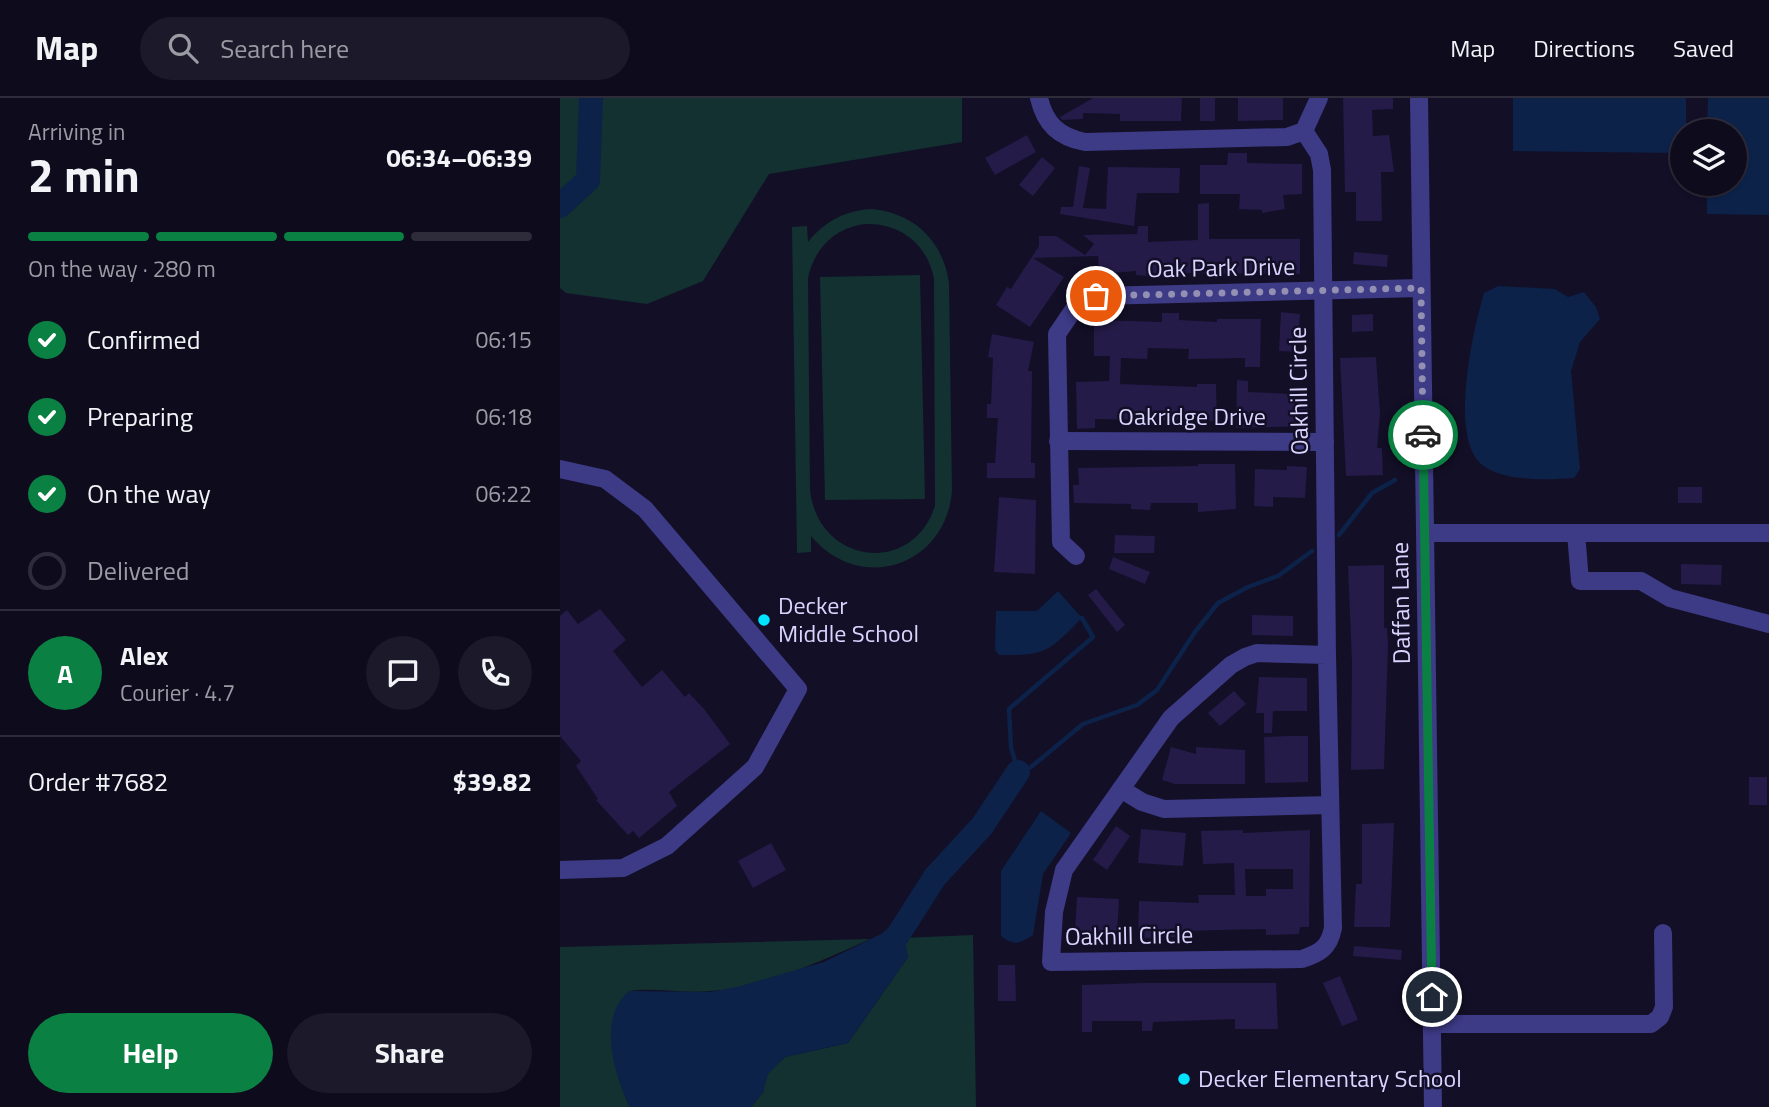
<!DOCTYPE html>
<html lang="en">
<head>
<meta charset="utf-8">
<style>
	:root { --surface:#0e0b1d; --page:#1c192a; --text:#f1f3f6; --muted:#9b9ba4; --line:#2e2b3b; --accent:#0b8043 }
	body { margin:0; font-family:"Titillium Web",sans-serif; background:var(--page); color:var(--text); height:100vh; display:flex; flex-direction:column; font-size:26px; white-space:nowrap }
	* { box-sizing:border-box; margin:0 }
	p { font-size:23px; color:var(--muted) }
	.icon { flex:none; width:38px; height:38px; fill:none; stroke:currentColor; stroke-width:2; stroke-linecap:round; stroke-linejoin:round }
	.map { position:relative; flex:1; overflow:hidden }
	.panel { display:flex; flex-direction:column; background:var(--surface); width:560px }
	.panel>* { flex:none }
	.fabs { position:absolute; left:1110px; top:21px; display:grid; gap:14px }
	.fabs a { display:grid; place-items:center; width:77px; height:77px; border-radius:50%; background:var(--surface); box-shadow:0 2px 5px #0004,0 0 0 2px var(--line); font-size:35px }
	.pin { position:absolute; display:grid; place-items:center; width:60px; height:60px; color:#fff; margin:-30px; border:4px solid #fff; border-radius:50%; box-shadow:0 2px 7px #0007 }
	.courier { position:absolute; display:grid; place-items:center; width:70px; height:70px; margin:-35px; border:5px solid #0b8043; border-radius:50%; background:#fff; color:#222; box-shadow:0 2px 9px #0007 }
	.headline em { font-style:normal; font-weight:700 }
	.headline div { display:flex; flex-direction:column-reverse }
	.headline { display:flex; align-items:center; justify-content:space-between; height:119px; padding:0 28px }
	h1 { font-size:46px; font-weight:700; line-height:52px }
	.bar { display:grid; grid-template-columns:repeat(4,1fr); gap:10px 7px; align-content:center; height:84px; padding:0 28px }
	.bar i { height:9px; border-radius:5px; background:var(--line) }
	.bar .active { background:var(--accent) }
	.bar p { grid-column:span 4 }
	.line { display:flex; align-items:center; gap:18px; padding:0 28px; border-top:2px solid var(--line) }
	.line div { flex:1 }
	.round { display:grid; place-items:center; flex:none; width:74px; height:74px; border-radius:37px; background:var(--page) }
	ol { padding:0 28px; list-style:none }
	li { display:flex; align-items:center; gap:21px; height:77px }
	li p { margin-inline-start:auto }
	li .icon { padding:7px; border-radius:50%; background:var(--accent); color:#fff; stroke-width:4 }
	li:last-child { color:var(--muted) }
	li i { width:38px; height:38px; border:4px solid var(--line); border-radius:50% }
	.cta { display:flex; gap:14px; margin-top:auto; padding:14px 28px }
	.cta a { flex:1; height:80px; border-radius:42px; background:var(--accent); color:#fff; font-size:28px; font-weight:700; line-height:80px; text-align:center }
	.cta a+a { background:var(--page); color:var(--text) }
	header { display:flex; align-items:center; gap:42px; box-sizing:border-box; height:98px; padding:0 35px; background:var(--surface); border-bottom:2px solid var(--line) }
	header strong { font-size:33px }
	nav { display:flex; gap:38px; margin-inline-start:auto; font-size:24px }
	.search { width:490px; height:63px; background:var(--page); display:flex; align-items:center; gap:18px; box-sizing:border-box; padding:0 24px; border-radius:38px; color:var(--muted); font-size:26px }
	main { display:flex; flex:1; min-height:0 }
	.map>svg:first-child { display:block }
	.green { fill:#123130; fill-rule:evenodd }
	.water { fill:#0c2249 }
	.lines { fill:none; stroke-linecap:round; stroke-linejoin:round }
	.stream { stroke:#0c2249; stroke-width:4.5 }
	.river { stroke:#0c2249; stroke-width:24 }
	.building { fill:#241b48; fill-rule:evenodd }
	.minor { stroke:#3d3a86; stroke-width:18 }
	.done { stroke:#9490b3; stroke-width:7; stroke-dasharray:0 12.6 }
	.route { stroke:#0b8043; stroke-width:9 }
	.poi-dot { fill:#01e3ff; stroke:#130f27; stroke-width:2.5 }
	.labels { text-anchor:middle; stroke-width:5; stroke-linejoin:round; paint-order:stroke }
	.street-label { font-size:24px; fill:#dad5ff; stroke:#130f27 }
	.poi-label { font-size:24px; fill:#dad5ff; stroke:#130f27; text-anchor:start }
</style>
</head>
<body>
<header>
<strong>Map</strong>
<div class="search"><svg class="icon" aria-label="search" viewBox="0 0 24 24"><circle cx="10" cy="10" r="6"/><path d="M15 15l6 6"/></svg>Search here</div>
<nav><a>Map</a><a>Directions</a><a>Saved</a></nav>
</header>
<main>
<section class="panel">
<div class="headline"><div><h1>2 min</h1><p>Arriving in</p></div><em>06:34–06:39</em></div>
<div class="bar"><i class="active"></i><i class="active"></i><i class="active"></i><i></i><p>On the way · 280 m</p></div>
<ol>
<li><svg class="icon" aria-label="check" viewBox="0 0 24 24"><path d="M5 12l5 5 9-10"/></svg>Confirmed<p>06:15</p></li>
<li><svg class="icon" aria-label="check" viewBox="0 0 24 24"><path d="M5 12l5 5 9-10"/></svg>Preparing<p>06:18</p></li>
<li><svg class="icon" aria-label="check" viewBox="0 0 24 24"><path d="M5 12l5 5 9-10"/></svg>On the way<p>06:22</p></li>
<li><i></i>Delivered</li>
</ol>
<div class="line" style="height:126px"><b class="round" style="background:var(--accent);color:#fff">A</b><div><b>Alex</b><p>Courier · 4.7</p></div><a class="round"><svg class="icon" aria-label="chat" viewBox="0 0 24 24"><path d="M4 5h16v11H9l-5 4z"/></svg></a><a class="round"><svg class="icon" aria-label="phone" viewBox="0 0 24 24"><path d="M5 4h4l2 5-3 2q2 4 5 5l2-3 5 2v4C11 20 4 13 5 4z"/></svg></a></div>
<div class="line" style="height:91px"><div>Order #7682</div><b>$39.82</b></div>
<div class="cta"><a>Help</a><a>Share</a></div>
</section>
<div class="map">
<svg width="1209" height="1009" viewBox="0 0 1209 1009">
	<rect width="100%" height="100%" fill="#130f27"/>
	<g class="green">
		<path d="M0 0H402V44L209 76 143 183 87 206 6 195 0 190Z"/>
		<path d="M310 111C353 114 383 142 389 185L392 393C386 468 300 497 251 438V454L237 455 232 129 247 128 248 144C264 124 284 113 310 111ZM306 126C341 125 368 147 374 181L375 408C352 479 258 466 250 392L248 180C254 151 275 129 306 126Z"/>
		<path d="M360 177 365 401 265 402 260 179Z"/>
		<path d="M413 837 416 1009H191L203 994 207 976 225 959 288 945 348 859 342 840Z"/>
		<path d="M310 841C262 863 204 889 151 893 124 896 96 889 69 893 44 915 56 981 70 1009H0V849Z"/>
	</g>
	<g class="water">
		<path d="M953 0H1126V33H1122V55L953 53Z"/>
		<path d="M1148 0H1209V117L1147 116V86H1174V33H1147Z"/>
		<path d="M938 188 995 191 1008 199 1024 194 1036 209 1040 221 1020 244 1011 273 1020 371 1014 380C988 382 942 384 921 366 889 337 913 232 924 195Z"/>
		<path d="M498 493 522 520C489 553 487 558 439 557L435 552 436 513H477Z"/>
		<path d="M481 713 511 735 483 776 473 837C459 846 454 848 441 838V773Z"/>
		<path d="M331 831 345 843 348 859 288 945 225 959 208 976 203 994 191 1009H70C54 977 37 920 69 893L150 894 177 889 264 864Z"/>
	</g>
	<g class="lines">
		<g class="stream">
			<path d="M779 437 812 395 835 382"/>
			<path d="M522 520 533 539 449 611 451 649 458 674 471 669 523 626 577 607 597 592 635 534 658 505 688 489 718 478 752 453"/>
		</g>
		<g class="river">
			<path d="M0 108 28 82 31 0"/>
			<path d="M315 858 338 837 375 779 422 728 458 674"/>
		</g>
	</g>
	<g class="building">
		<path d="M533 0H622L621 23H560V16L523 15V21L502 22 500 19Z"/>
		<rect x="640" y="0" width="15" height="23"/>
		<path d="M678 0H723V22L678 23Z"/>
		<path d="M783 0H833V11L812 12 813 38 829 37 834 74H821L822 123H796V94H785Z"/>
		<path d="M467 37 476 54 435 77 425 60Z"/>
		<path d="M668 55H687V65L742 66V96L723 97 725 111 702 115V112L679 111 680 96H640V67H667Z"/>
		<path d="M482 59 495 70 473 98 459 87Z"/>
		<path d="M519 68 530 70 523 110 546 111 548 69 620 70 619 95H577L574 128 500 116 501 109H513Z"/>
		<path d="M649 105V141H740V176L619 175V178L602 179 576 177V173L539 176 538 158 473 160 504 179 470 229 436 207 447 189 451 191 479 148V138H496L525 157 534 146 523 137 577 136 578 128H588V144L638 142V106Z"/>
		<path d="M794 154 828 157 827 169 793 166Z"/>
		<path d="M721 214 740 216 737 254 719 253Z"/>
		<path d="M602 215H619V222L657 224V221H701L700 269H685V260L628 261 629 251 588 250 587 261 561 260 560 286 637 289V286H656L657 323 535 321V330L517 331 516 284 549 283 550 258H534V222L602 224Z"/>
		<path d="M813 216V233L792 234V217Z"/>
		<path d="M432 236 474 244 468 273H472L471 365H475V380H427V365H435L438 320H427V306H431L433 260 428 259Z"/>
		<path d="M816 259 820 316 817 350H822L823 377 786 378 780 260Z"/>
		<path d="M677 282 688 283V294L731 296 730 291 746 290 750 328 676 330Z"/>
		<path d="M638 366H675L676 411 638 414V405H591L590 412 571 411V406L514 405 513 387H519L518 370 638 368Z"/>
		<path d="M727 368 747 369 745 400 713 399V409L694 408 695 371 727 372Z"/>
		<rect x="1118" y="389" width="24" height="16"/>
		<path d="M439 399 476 402 475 476 434 474Z"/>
		<path d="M555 437 595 438 594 455H554Z"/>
		<path d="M553 459 590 474 585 486 549 471Z"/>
		<path d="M1121 466 1162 467 1161 487 1121 486Z"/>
		<path d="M824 467V530H827L828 548 824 671 791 672 792 564 788 468Z"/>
		<path d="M536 491 565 527 557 534 528 497Z"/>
		<path d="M40 511 66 542 53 553 82 589 102 572 125 599 129 595 144 611 170 646 109 694 117 708 79 740 73 733 68 737 36 702 38 701 16 668 21 663 0 638V518L7 512 18 526Z"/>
		<path d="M692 517 733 518V538L692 537Z"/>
		<path d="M699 579 747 580V613H713L712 635H704V615H696Z"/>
		<path d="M674 593 686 606 660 628 648 615Z"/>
		<path d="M728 638H748V684L705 685 704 639Z"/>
		<path d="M611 649 636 656V649L685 652V686H615L602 682Z"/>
		<rect x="1189" y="679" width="18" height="28"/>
		<path d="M834 725 830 829H794L796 786H802V726Z"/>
		<path d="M556 728 570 738 547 772 533 762Z"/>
		<path d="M581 731 626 735 623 768 578 765Z"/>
		<path d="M683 732V735L750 732 749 829H740L739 836 706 837V831L657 832 629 833V839L578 840 579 803 639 805 638 797H675L674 765 643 766 641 733ZM685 771H733V791H706V798H686Z"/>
		<path d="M211 745 226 772 193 790 178 763Z"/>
		<path d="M517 799 559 801 557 836 515 834Z"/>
		<path d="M794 848 842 852 841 862 793 858Z"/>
		<path d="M438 867H455L456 903H438Z"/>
		<path d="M780 878 798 922 782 928 763 885Z"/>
		<path d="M583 885H716L718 931H675V921L593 924 592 933H582V923H532V934H522V887Z"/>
	</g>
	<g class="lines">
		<g class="minor">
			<path d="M479 0C485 26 499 39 525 44L727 39 744 33 759 0"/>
			<path d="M859 0 873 1009"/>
			<path d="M744 33 759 56 762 72 767 557 697 555 685 559 671 567 611 620 504 772 494 814 491 864 742 861C760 855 769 850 773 830L767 557"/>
			<path d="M498 343 765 344"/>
			<path d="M0 371 45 381 85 411 238 591 195 669 107 748 63 770 0 772"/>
			<path d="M865 435H1209"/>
			<path d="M1016 435 1020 483H1081L1110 500 1209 526"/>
			<path d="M516 458 501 444 497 236 514 211 536 198 861 190"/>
			<path d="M561 691 582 704 604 711 770 707"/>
			<path d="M872 926H1091L1100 919 1104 909 1103 835"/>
		</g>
	</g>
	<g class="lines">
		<path class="done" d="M536 198 861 190 863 337"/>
		<path class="route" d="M863 337 872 899"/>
	</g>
	<g class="poi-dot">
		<circle cx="204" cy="522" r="7"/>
		<circle cx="624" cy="981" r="7"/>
	</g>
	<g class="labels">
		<g class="street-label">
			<text transform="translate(661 170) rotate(-1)" y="8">Oak Park Drive</text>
			<text transform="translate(739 293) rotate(-91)" y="8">Oakhill Circle</text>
			<text x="632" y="327">Oakridge Drive</text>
			<text transform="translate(841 505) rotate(-91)" y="8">Daffan Lane</text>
			<text transform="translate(569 838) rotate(-1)" y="8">Oakhill Circle</text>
		</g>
		<g class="poi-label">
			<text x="218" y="516">Decker<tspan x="218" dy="28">Middle School</tspan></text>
			<text x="638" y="989">Decker Elementary School</text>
		</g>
	</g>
</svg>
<div class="fabs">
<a><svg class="icon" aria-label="layers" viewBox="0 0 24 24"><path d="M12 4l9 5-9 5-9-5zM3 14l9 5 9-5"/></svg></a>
</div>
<div class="pin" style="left:536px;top:198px;background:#ea580c"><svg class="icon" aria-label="bag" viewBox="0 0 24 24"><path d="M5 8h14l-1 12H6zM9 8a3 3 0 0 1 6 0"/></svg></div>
<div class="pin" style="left:872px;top:899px;background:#1f2937"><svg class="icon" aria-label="home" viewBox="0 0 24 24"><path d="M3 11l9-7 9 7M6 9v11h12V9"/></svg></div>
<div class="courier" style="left:863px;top:337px"><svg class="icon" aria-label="car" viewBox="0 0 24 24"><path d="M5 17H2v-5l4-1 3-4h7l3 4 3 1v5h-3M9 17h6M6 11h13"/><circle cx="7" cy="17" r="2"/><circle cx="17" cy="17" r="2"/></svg></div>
</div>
</main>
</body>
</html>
